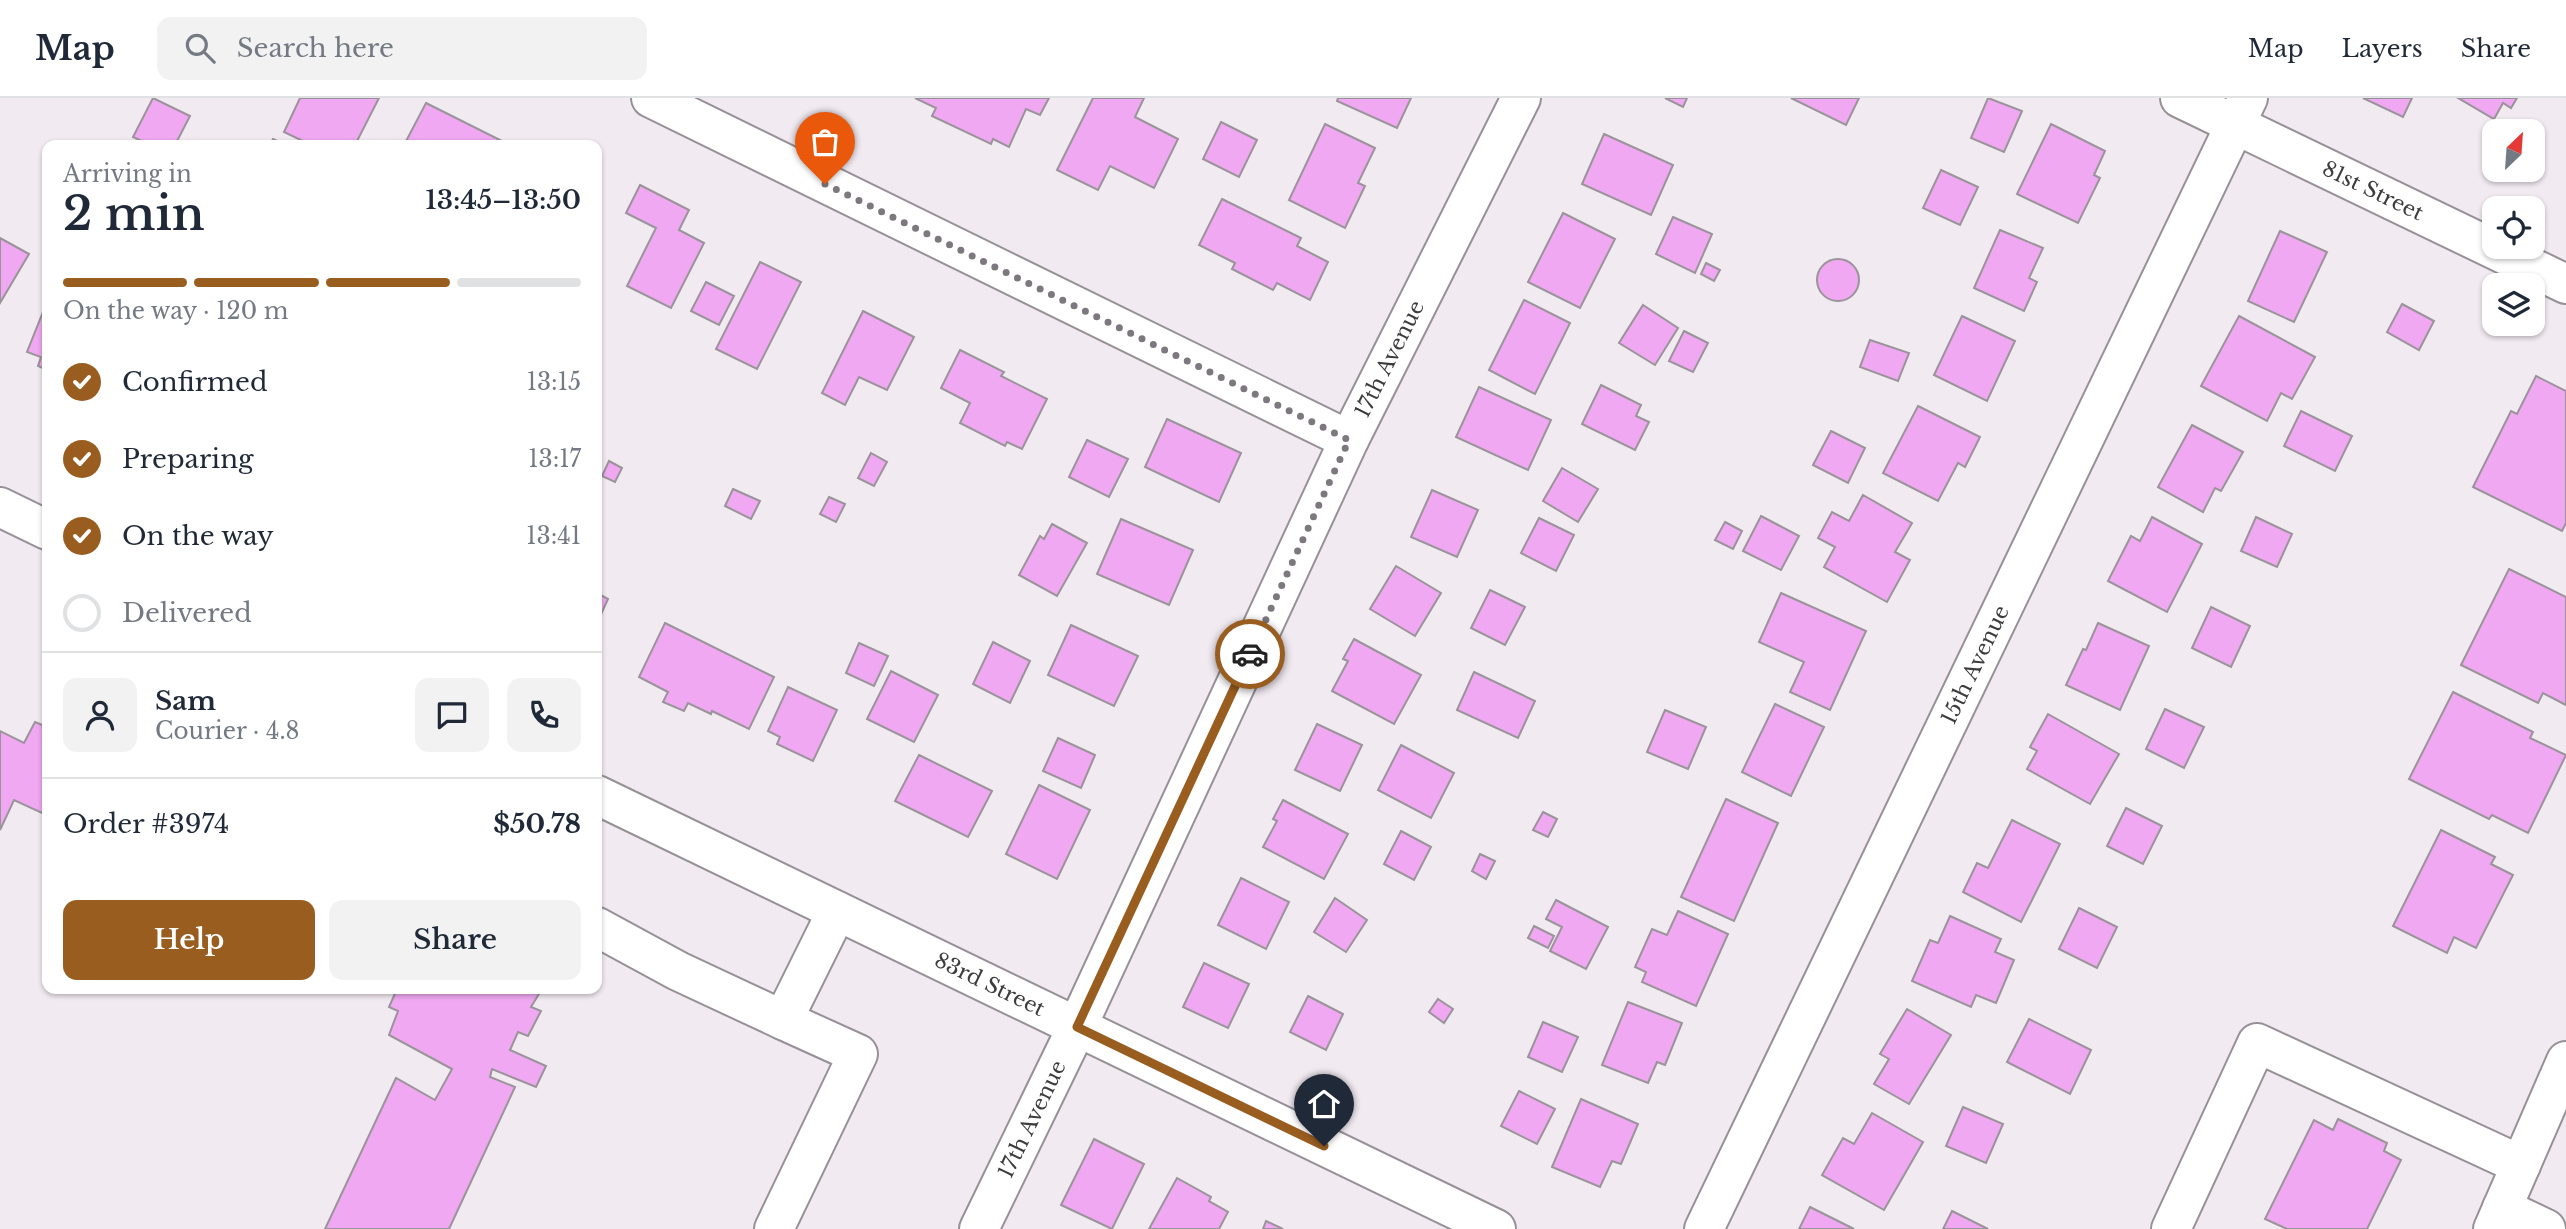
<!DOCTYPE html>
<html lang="en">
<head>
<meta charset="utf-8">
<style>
	:root { --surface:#fff; --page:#f2f2f3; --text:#1f2937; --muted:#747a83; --line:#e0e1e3; --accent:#9a5d20 }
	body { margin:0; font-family:"Libre Baskerville",serif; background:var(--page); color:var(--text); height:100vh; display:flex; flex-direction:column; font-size:26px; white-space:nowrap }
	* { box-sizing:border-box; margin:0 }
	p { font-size:23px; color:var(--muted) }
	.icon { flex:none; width:38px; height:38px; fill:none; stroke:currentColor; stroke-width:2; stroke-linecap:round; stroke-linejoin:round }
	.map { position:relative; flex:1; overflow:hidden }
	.sheet { position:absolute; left:42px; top:42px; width:560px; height:854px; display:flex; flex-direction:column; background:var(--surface); border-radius:14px; box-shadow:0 2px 5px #0004 }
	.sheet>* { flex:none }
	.needle { width:46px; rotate:25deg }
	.fabs { position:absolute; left:2482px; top:21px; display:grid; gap:14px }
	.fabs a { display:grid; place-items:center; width:63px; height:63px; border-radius:14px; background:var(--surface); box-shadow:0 2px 5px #0004; font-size:35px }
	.pin { position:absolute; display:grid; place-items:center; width:60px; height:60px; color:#fff; margin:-72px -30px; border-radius:50% 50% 50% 0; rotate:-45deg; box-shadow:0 0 7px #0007 }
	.pin .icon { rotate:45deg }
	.courier { position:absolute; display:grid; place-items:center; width:70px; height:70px; margin:-35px; border:5px solid #9a5d20; border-radius:50%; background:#fff; color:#222; box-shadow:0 2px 9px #0007 }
	.summary em { font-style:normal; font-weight:600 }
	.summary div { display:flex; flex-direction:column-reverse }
	.summary { display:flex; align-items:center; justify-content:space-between; height:119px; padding:0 21px }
	h1 { font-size:46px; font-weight:600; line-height:52px }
	.bar { display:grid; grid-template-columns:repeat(4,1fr); gap:10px 7px; align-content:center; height:84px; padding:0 21px }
	.bar i { height:9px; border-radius:5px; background:var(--line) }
	.bar .selected { background:var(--accent) }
	.bar p { grid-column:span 4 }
	.line { display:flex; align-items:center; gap:18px; padding:0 21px; border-top:2px solid var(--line) }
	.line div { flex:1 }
	.round { display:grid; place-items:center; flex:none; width:74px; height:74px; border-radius:14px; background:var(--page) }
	ol { padding:0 21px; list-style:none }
	li { display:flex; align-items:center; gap:21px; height:77px }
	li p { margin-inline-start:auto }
	li .icon { padding:7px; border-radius:50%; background:var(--accent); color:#fff; stroke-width:4 }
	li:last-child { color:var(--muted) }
	li i { width:38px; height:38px; border:4px solid var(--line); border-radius:50% }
	.button { display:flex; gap:14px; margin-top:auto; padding:14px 21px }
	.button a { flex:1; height:80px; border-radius:14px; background:var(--accent); color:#fff; font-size:28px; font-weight:600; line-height:80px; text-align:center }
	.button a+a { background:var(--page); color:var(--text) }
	header { display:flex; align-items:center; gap:42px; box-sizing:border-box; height:98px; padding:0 35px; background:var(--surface); border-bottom:2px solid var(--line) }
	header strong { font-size:33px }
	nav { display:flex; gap:38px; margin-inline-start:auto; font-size:24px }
	.search { width:490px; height:63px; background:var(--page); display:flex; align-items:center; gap:18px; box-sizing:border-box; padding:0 24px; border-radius:14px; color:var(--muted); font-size:26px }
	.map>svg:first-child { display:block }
	.building { fill:#efa8f1; stroke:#9a949a; stroke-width:2 }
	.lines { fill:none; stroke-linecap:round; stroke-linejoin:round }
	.minor-casing { stroke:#979197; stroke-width:42 }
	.minor { stroke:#fff; stroke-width:38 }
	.done { stroke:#7d787d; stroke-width:7; stroke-dasharray:0 12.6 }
	.route { stroke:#9a5d20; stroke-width:9 }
	.labels { text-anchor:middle; stroke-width:5; stroke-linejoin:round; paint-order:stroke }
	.street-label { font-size:21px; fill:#3e3b3e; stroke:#fff }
</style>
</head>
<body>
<header>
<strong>Map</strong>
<div class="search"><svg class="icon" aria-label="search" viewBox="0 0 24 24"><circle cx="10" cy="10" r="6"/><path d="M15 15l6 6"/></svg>Search here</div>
<nav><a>Map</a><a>Layers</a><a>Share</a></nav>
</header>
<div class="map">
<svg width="2566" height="1131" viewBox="0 0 2566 1131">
	<rect width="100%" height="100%" fill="#f1eaf1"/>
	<g class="building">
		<path d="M153 0 190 18 175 47H150L133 39Z"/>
		<path d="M300 0H379L355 47H311L284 34Z"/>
		<path d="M915 0H1049L1040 17 1026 11 1009 49 993 41 991 46 932 18 936 10Z"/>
		<path d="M1093 0H1144L1135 19 1178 41 1154 90 1110 68 1098 92 1057 72Z"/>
		<path d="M1338 0H1411L1397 30 1337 3Z"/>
		<path d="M1665 0H1687L1683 9Z"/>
		<path d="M1791 0H1859L1846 27Z"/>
		<path d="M1988 0 2022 13 2004 54 1971 40Z"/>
		<path d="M2363 0H2412L2403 19Z"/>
		<path d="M2458 0H2517L2511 10 2503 5 2494 21Z"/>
		<path d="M426 5 504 44 503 47H404Z"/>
		<path d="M1221 24 1257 42 1239 79 1203 61Z"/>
		<path d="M1325 26 1375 50 1358 85 1365 88 1345 130 1289 102Z"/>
		<path d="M2051 26 2105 53 2094 77 2100 80 2078 125 2017 96Z"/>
		<path d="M1604 36 1673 67 1651 117 1582 86Z"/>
		<path d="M273 41 286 47H270Z"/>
		<path d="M1941 72 1978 89 1960 127 1923 110Z"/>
		<path d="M640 87 689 112 679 132 704 145 671 210 627 188 656 130 626 115Z"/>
		<path d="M1222 101 1301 140 1297 148 1328 164 1310 202 1277 185 1273 192 1232 171 1235 165 1199 147Z"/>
		<path d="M1563 115 1615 141 1580 210 1528 184Z"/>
		<path d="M1673 119 1712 136 1695 175 1656 156Z"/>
		<path d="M2000 132 2043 150 2029 180 2037 184 2024 213 1974 190Z"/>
		<path d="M2280 133 2327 154 2294 224 2248 203Z"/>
		<path d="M0 140 29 156 0 205Z"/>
		<circle cx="1838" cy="182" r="21"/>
		<path d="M760 164 801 184 757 271 716 251Z"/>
		<path d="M1706 165 1720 172 1714 183 1701 176Z"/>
		<path d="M706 184 734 198 719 227 691 213Z"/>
		<path d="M1524 202 1570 225 1535 296 1489 272Z"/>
		<path d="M2402 206 2434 223 2419 252 2387 234Z"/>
		<path d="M1643 207 1678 230 1655 267 1619 245Z"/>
		<path d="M45 209 47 210V272L38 268 41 259 27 254Z"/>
		<path d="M863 213 914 239 887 292 859 279 845 307 822 295Z"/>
		<path d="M1962 218 2015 243 1987 303 1934 277Z"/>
		<path d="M2239 218 2315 259 2292 301 2281 295 2267 323 2201 288Z"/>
		<path d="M1684 233 1708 245 1693 274 1669 263Z"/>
		<path d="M1870 242 1909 255 1898 283 1860 269Z"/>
		<path d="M960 252 1004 274 1001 278 1047 301 1022 351 1007 344 1005 348 960 325 970 305 941 290Z"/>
		<path d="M2536 278 2566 293V425L2562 433 2473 389 2511 313 2517 316Z"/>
		<path d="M1601 287 1641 307 1636 318 1649 324 1635 352 1582 326Z"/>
		<path d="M1479 289 1551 322 1528 372 1456 339Z"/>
		<path d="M1918 308 1980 339 1965 369 1958 365 1938 403 1883 375Z"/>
		<path d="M2301 313 2352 338 2335 373 2284 348Z"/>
		<path d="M1167 321 1241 355 1219 404 1145 369Z"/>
		<path d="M2192 327 2243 354 2221 393 2215 390 2203 414 2158 389Z"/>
		<path d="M1831 333 1865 350 1848 385 1813 367Z"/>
		<path d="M1087 342 1128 361 1109 399 1069 379Z"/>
		<path d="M871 355 887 364 874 388 858 380Z"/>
		<path d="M609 363 622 370 615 384 602 378Z"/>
		<path d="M1562 370 1598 391 1578 424 1543 403Z"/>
		<path d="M733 391 760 403 751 421 725 408Z"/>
		<path d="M1432 392 1478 412 1457 459 1411 439Z"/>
		<path d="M1863 397 1912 425 1895 454 1910 462 1887 504 1824 469 1835 449 1818 440 1832 414 1849 423Z"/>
		<path d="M829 399 845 406 836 424 820 416Z"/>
		<path d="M1761 418 1799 438 1781 472 1743 453Z"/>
		<path d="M2152 419 2202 446 2167 514 2108 483 2131 438 2140 443Z"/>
		<path d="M2256 419 2292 436 2277 469 2241 453Z"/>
		<path d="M1539 420 1574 437 1556 473 1521 455Z"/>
		<path d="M1121 421 1193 452 1169 507 1097 476Z"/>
		<path d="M1725 424 1742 433 1733 451 1715 442Z"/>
		<path d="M1052 426 1087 445 1057 498 1019 477 1040 438 1044 441Z"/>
		<path d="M1396 468 1441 495 1415 538 1370 511Z"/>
		<path d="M2509 471 2566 499V607L2543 595 2538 605 2461 567Z"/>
		<path d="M1490 492 1525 509 1505 547 1471 530Z"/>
		<path d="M597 495 608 501 597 525Z"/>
		<path d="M1781 495 1866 533 1830 612 1790 594 1804 564 1759 544Z"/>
		<path d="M2211 509 2250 528 2231 569 2192 550Z"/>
		<path d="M665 525 774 579 749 631 712 613 711 616 688 605 684 613 663 604 668 594 639 579Z"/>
		<path d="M2098 525 2149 548 2120 612 2066 587 2083 551 2086 552Z"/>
		<path d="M1071 527 1138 558 1114 608 1048 577Z"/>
		<path d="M1354 541 1421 577 1394 626 1332 593 1348 563 1343 561Z"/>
		<path d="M993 544 1030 563 1010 605 973 586Z"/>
		<path d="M859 545 888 558 874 588 846 575Z"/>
		<path d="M891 573 938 597 914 644 867 621Z"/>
		<path d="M1474 574 1535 603 1518 640 1457 612Z"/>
		<path d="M788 589 837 612 813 663 777 646 780 639 768 633Z"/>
		<path d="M2453 594 2533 634 2530 640 2566 657 2528 735 2492 717 2489 721 2409 681Z"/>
		<path d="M1775 606 1824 629 1791 698 1742 674Z"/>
		<path d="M2165 611 2204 629 2184 670 2146 651Z"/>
		<path d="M1665 612 1706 629 1688 671 1647 654Z"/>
		<path d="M2048 616 2119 656 2090 706 2027 671 2037 653 2030 649Z"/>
		<path d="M35 624 47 629V705L42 715 14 702 0 732V633L24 645Z"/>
		<path d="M1317 626 1362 647 1340 693 1295 672Z"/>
		<path d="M1058 640 1095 657 1081 690 1043 673Z"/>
		<path d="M1401 647 1454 675 1431 720 1378 692Z"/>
		<path d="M919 657 992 693 968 739 895 703Z"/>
		<path d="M1039 687 1090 712 1057 781 1006 756Z"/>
		<path d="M1726 701 1778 725 1734 823 1681 799Z"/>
		<path d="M1283 702 1348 736 1324 781 1263 749 1277 723 1273 721Z"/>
		<path d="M2126 710 2162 728 2143 766 2107 748Z"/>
		<path d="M1543 714 1557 721 1548 739 1533 732Z"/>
		<path d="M2012 722 2060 746 2021 824 1963 794 1977 765 1988 770Z"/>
		<path d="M2441 732 2495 759 2491 766 2513 777 2476 850 2454 839 2447 855 2393 828Z"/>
		<path d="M1401 733 1431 749 1414 782 1384 766Z"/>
		<path d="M1480 756 1495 763 1486 781 1472 773Z"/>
		<path d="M1241 780 1289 804 1266 851 1218 827Z"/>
		<path d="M1335 800 1367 822 1346 854 1314 834Z"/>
		<path d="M1556 802 1608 829 1586 871 1550 853 1562 829 1546 821Z"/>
		<path d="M2079 810 2117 829 2097 870 2059 851Z"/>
		<path d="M1678 813 1728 836 1696 908 1642 884 1646 874 1635 869 1652 831 1667 837Z"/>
		<path d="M1950 818 2001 841 1995 854 2014 862 1996 905 1976 897 1971 909 1912 883 1930 842 1938 845Z"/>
		<path d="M1534 828 1554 838 1548 850 1528 840Z"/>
		<path d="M1204 865 1249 886 1228 930 1183 909Z"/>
		<path d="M397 891H542L531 909 541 913 528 938 518 934 510 952 546 968 536 989 492 971 490 979 515 989 449 1131H325L396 980 435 1002 452 971 389 937 398 913 389 909Z"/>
		<path d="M1308 898 1343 916 1326 952 1290 934Z"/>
		<path d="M1438 901 1453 911 1444 925 1429 914Z"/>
		<path d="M1628 904 1682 925 1665 967 1657 964 1648 985 1602 967Z"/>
		<path d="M1907 911 1951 937 1909 1006 1874 986 1889 961 1880 956Z"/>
		<path d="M2029 921 2091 952 2070 996 2007 964Z"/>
		<path d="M1543 924 1578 939 1562 974 1528 959Z"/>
		<path d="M1519 993 1555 1011 1537 1046 1501 1028Z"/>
		<path d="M1581 1001 1638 1026 1621 1066 1612 1063 1600 1089 1552 1069Z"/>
		<path d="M1963 1009 2003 1026 1986 1065 1946 1048Z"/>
		<path d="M1872 1015 1923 1044 1884 1112 1822 1077 1843 1040 1854 1046Z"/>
		<path d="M2338 1021 2387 1045 2384 1053 2401 1062 2367 1131H2287L2265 1121 2314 1022 2333 1032Z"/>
		<path d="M1094 1041 1144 1066 1112 1131 1061 1107Z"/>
		<path d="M1177 1080 1211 1099 1209 1103 1228 1114 1219 1131H1149Z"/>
		<path d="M1810 1109 1854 1131H1799Z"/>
		<path d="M1952 1113 1988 1131H1943Z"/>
		<path d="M1266 1123 1283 1131H1263Z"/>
	</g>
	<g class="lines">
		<g class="minor-casing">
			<g id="minor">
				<path d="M651 0 1349 342"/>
				<path id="s1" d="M2180 0 2566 186"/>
				<path d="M0 409 47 432"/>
				<path id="s2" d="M597 697 1496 1131"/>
				<path d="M597 829 678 873 783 922 837 813"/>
				<path d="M2502 1110 2546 1131"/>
				<path d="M774 1131 858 956 783 922"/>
				<path id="s3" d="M979 1131 1077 929 1349 342 1521 0"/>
				<path id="s4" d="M1704 1131 2248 0"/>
				<path d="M2171 1131 2257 945 2521 1067"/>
				<path d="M2493 1131 2566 963"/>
			</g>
		</g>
		<use href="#minor" class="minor"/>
	</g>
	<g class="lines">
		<path class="done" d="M825 86 1349 342 1250 556"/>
		<path class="route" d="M1250 556 1077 929 1324 1048"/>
	</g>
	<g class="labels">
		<g class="street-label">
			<text dy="7" stroke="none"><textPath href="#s1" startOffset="214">81st Street</textPath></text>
			<text dy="7" stroke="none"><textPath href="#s3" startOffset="962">17th Avenue</textPath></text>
			<text dy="7" stroke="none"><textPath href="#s4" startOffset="626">15th Avenue</textPath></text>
			<text dy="7" stroke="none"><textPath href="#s2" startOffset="436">83rd Street</textPath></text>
			<text dy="7" stroke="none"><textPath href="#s3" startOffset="122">17th Avenue</textPath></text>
		</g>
	</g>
</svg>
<div class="fabs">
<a><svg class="needle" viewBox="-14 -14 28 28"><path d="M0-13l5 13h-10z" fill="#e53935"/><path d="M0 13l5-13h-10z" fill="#747a83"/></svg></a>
<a><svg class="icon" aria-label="locate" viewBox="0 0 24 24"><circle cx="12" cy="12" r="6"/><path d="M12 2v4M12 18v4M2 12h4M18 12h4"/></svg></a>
<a><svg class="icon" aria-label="layers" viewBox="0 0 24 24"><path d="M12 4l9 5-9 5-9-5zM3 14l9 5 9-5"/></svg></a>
</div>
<div class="pin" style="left:825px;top:86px;background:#ea580c"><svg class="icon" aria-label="bag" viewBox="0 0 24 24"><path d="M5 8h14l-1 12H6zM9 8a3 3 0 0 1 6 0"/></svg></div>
<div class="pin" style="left:1324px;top:1048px;background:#1f2937"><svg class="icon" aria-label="home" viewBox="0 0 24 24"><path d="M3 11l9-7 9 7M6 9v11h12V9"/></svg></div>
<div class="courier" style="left:1250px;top:556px"><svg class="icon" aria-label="car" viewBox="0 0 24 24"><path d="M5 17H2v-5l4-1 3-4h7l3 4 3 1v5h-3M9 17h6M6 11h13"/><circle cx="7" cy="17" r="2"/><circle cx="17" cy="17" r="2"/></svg></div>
<section class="sheet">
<div class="summary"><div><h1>2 min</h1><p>Arriving in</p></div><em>13:45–13:50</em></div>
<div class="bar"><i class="selected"></i><i class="selected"></i><i class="selected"></i><i></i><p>On the way · 120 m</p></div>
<ol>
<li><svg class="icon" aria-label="check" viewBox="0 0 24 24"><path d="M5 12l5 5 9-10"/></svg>Confirmed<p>13:15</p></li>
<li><svg class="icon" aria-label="check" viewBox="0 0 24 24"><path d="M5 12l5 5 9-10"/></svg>Preparing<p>13:17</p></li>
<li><svg class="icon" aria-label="check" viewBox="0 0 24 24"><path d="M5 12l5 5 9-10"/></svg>On the way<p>13:41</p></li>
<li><i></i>Delivered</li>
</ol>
<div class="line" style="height:126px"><a class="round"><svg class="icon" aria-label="person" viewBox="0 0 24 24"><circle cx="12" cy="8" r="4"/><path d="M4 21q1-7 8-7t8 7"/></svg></a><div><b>Sam</b><p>Courier · 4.8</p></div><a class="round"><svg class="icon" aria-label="chat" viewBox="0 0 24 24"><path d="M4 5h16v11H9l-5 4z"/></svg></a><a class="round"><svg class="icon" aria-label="phone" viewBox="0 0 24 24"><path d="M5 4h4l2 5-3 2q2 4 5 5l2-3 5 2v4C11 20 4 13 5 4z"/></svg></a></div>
<div class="line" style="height:91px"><div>Order #3974</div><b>$50.78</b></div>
<div class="button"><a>Help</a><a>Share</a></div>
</section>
</div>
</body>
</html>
